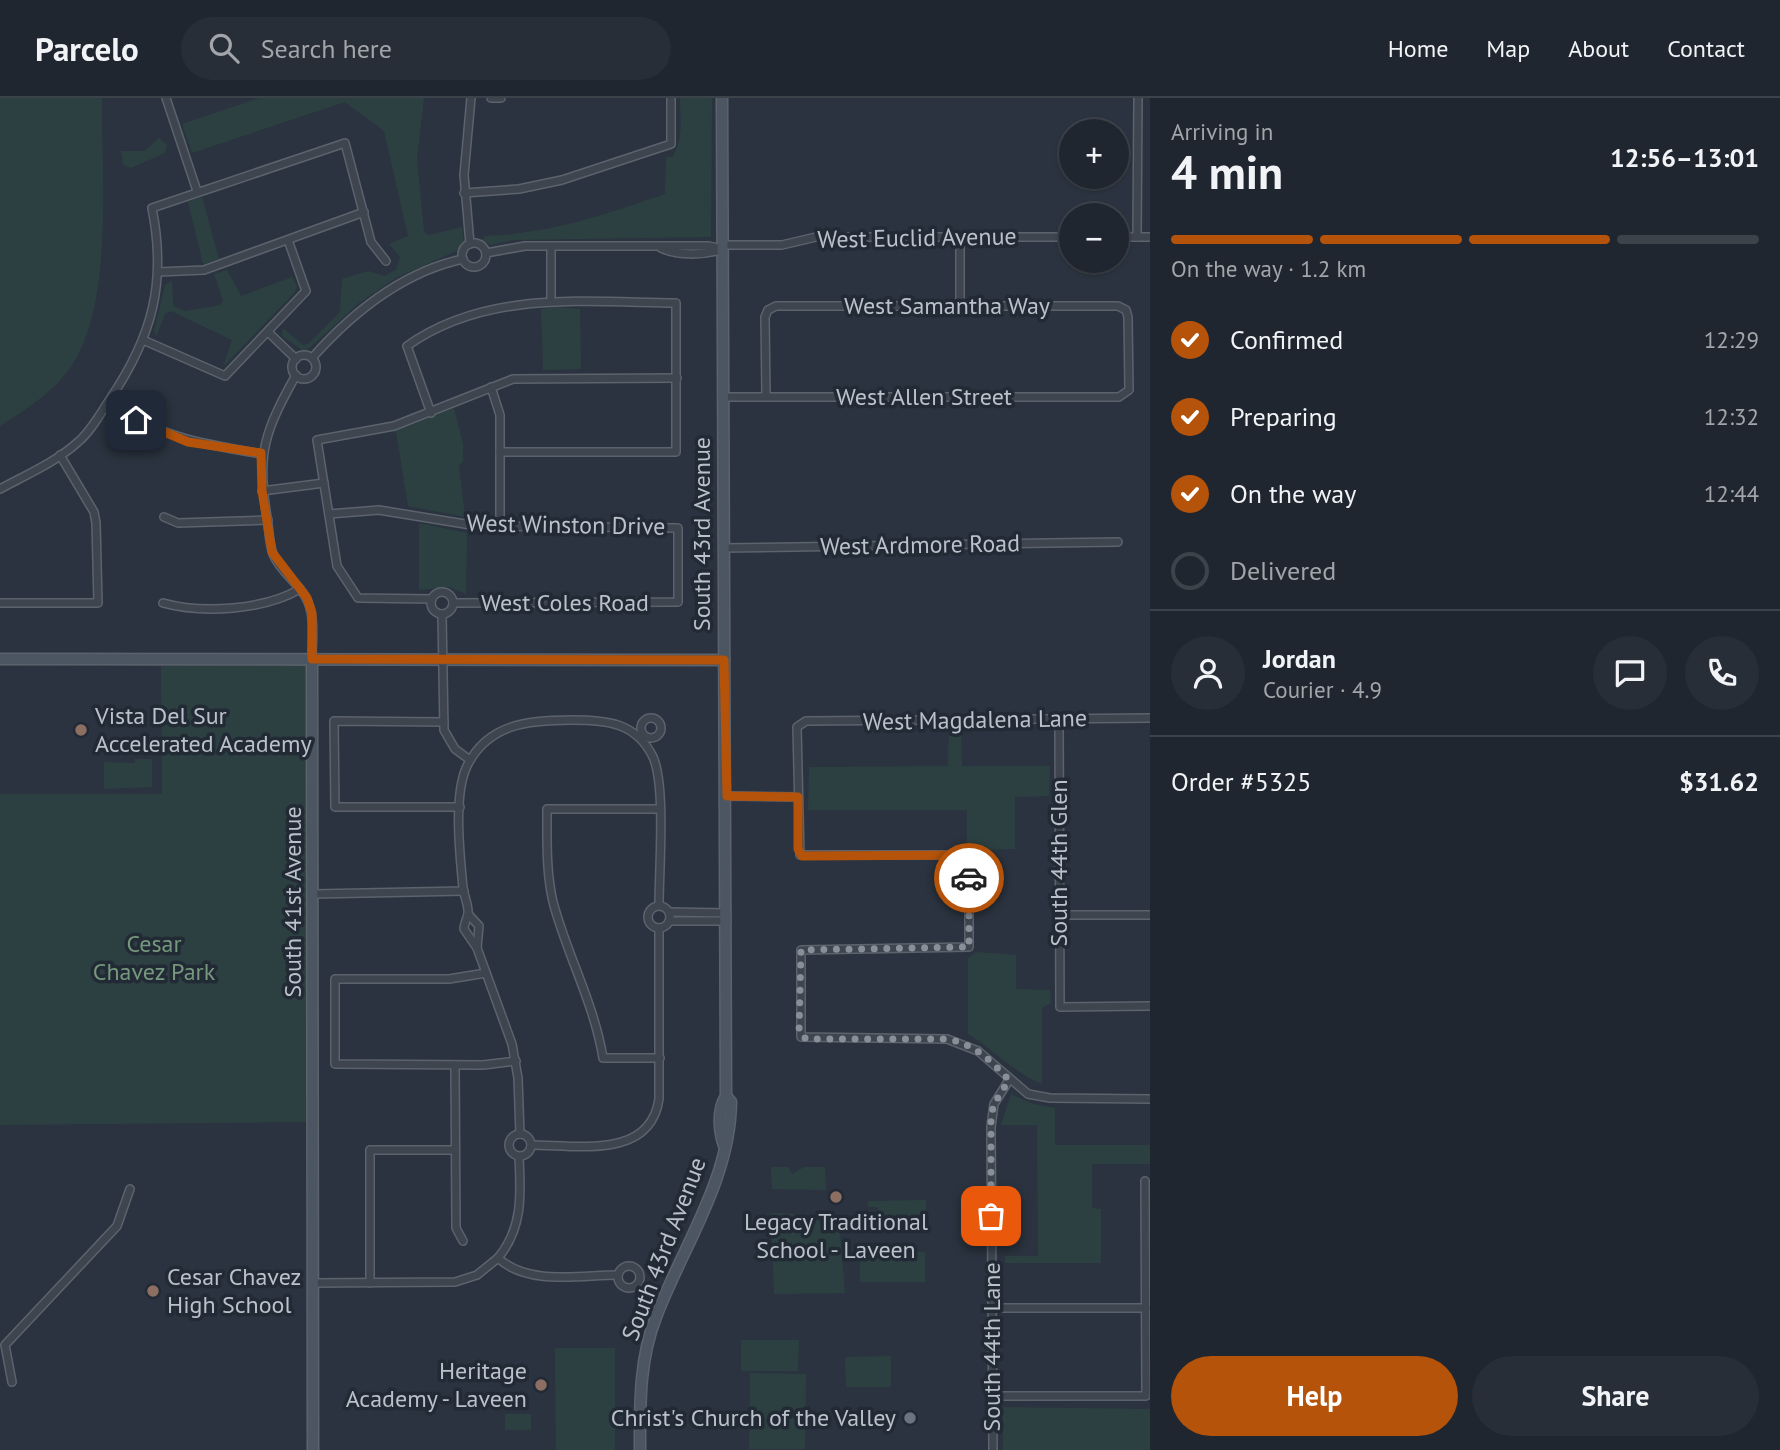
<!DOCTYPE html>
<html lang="en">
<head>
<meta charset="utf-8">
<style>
	:root { --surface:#20262f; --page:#282e37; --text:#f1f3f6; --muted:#a2a5aa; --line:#3d434b; --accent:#b45309 }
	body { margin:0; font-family:"PT Sans",sans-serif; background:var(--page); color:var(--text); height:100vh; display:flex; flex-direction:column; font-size:26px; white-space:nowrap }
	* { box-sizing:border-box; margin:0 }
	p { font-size:23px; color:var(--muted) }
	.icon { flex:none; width:38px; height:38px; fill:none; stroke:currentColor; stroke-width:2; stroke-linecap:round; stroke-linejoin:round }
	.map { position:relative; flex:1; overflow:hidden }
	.side { display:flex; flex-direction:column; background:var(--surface); width:630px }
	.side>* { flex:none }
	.fabs { position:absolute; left:1059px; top:21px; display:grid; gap:14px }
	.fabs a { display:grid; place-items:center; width:70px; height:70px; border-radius:50%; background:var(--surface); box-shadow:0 2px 5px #0004,0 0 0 2px var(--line); font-size:35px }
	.pin { position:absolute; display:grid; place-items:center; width:60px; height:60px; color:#fff; margin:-30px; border-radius:14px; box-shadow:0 4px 10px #0006 }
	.courier { position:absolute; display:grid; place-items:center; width:70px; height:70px; margin:-35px; border:5px solid #b45309; border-radius:50%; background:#fff; color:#222; box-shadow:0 2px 9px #0007 }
	.head em { font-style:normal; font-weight:800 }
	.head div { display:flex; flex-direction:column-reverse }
	.head { display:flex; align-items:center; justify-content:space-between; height:119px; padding:0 21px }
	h1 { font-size:46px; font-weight:800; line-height:52px }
	.bar { display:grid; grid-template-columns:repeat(4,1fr); gap:10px 7px; align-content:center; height:84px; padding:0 21px }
	.bar i { height:9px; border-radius:5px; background:var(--line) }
	.bar .on { background:var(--accent) }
	.bar p { grid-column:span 4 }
	.line { display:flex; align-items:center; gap:18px; padding:0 21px; border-top:2px solid var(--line) }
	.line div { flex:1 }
	.round { display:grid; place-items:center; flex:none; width:74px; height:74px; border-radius:37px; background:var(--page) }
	ol { padding:0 21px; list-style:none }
	li { display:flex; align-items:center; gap:21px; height:77px }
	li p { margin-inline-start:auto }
	li .icon { padding:7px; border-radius:50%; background:var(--accent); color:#fff; stroke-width:4 }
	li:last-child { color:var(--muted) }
	li i { width:38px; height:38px; border:4px solid var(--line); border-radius:50% }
	.cta { display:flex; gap:14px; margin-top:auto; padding:14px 21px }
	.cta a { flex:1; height:80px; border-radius:42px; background:var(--accent); color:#fff; font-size:28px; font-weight:800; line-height:80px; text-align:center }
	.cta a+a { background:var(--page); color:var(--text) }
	header { display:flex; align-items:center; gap:42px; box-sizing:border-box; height:98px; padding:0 35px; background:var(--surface); border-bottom:2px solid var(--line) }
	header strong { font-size:33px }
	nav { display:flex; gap:38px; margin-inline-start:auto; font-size:24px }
	.search { width:490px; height:63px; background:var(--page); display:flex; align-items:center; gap:18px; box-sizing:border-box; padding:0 24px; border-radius:38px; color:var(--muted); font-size:26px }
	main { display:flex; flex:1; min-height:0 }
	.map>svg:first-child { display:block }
	.green { fill:#2d4041 }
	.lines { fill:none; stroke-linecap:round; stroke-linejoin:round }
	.street-casing { stroke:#5c636d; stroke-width:10 }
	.secondary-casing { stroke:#5c636d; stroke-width:13 }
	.street { stroke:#3e454f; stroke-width:7 }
	.secondary { stroke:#4c5562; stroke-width:10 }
	.done { stroke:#888f99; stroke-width:7; stroke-dasharray:0 12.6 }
	.route { stroke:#b45309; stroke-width:9 }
	.education-dot { fill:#8d6e63; stroke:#222a35; stroke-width:2.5 }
	.worship-dot { fill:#6b7280; stroke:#222a35; stroke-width:2.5 }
	.labels { text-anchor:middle; stroke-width:7; stroke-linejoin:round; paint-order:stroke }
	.street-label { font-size:24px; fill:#bbc1ca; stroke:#222a35 }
	.poi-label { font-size:24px; fill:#bbc1ca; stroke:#222a35; text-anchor:start }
	.park-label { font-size:24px; fill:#75987c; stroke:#222a35 }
</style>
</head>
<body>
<header>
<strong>Parcelo</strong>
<div class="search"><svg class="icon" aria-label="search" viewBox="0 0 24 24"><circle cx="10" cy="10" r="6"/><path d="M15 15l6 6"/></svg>Search here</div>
<nav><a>Home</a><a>Map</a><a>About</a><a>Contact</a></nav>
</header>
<main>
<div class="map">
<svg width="1150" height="1352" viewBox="0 0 1150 1352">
	<rect width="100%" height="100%" fill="#2a333f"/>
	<g class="green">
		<path d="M0 0H102C101 77 116 220 63 279 46 299 22 314 0 328Z"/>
		<path d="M259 0H424L417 60 424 134 429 137 462 129 464 144 461 151 396 180 359 205 305 254 282 238 283 230 303 247 308 246 340 214 342 181 368 173 384 178 396 172 400 159 389 146 408 138 384 33 345 4 192 55 182 26Z"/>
		<path d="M680 0H712L711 139 513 142 490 147 481 142 486 138C553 135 603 117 665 96L666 59H672C684 41 680 21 680 0Z"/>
		<path d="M159 40 167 47 165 55 131 70 123 67 121 53H145Z"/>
		<path d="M202 99 219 161 203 166 188 104Z"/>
		<path d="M227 172 241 198 292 179 297 188 295 194 223 269 232 242 171 213 165 216 156 239 154 233 165 187 172 183 173 208 185 213 220 207 223 202 214 176Z"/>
		<path d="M557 209 580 211 581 271 543 272 541 211Z"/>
		<path d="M454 310 463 346V363L459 368 465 419 408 408 396 333Z"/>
		<path d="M419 425 467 435 466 496 449 489 419 492Z"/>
		<path d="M161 568H306L310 1024 0 1027V696H162Z"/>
		<path d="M961 630 962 668H1050L1049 698 1015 699V751L980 752 967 746V712H808L809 669 948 668 949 631Z"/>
		<path d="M135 661H152V689L104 691V664L135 665Z"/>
		<path d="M976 854 1016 857V891L1050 892 1051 905 1042 910V986C1014 975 994 952 968 936V860Z"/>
		<path d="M1011 996 1033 1006 1055 1010V1047H1150V1066H1092V1110L1101 1111V1165H1005V1158H1038L1037 1027H1001Z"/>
		<path d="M771 1069H788L792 1076 804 1069H825L826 1092 772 1091Z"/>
		<path d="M926 1102V1126H878V1109H868V1103Z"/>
		<path d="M771 1115C798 1115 817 1119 840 1134L845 1195 774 1196Z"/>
		<path d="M860 1153 925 1154V1184H860Z"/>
		<path d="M741 1242H799L798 1273H741Z"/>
		<path d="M555 1250H615V1352H556Z"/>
		<path d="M891 1258V1289H846L845 1259Z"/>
		<path d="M750 1275 806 1276 805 1351H749Z"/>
		<path d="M1003 1309 1150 1311V1352H1003Z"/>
		<rect x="505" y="1316" width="26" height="16"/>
	</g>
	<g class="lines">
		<g class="street-casing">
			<g id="street">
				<path d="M166 0 197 93"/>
				<path d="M491 0H501"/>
				<path d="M464 95 519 91 562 82 671 46V0"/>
				<path d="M960 139V208"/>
				<path d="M1116 139H1150"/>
				<path d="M1137 139 1138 0"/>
				<circle cx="474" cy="157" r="12"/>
				<path d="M470 146 464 77 471 0"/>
				<path d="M722 147H782L816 139H1071"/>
				<path d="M661 150C678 158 702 157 721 152"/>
				<path d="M486 155 525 148H709L722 151"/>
				<path d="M158 174 204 172 364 114"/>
				<path d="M551 203V149"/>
				<path d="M268 234 296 261"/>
				<path d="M143 242 225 278 306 193 288 142"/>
				<circle cx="304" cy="269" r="12"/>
				<path d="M312 260C352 215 402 174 463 161"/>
				<path d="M296 277C265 333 256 355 267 419 269 431 269 445 273 456 280 473 296 483 305 498 316 516 312 541 312 561"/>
				<path d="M491 289 500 317V429"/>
				<path d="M722 299H1119L1129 292 1128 219 1126 212 1118 208H776L768 212 765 219 766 299"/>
				<path d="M108 305C165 340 196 345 262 356"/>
				<path d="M431 315 407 248C486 192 584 204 676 205V354H500"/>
				<path d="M0 391C26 377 56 364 78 344 91 333 100 316 110 301 152 239 167 185 152 110L345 45 371 144 386 163"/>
				<path d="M262 393 324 385"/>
				<path d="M329 416 379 412 477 428 678 430V504L453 505"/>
				<path d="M164 419 178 425 268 422"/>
				<path d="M723 450 1118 444"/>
				<circle cx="442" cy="505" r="11"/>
				<path d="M432 501 358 500 337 468 317 342 394 328 513 281 677 280"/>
				<path d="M0 505H98L96 425 94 414 60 357"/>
				<path d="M163 505C203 516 264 512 300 491"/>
				<path d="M442 516 444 632 455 651 470 662"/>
				<path d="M1150 620 806 623 797 629 800 757H969V849L801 852V939L947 941 978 953 1028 996 1050 1000 1150 1001"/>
				<circle cx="651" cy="630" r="10"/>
				<path d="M1059 621 1060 909 1150 908"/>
				<path d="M444 624 334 623 335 709H460"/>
				<path d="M727 698 798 699"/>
				<path d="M659 711H547C547 742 546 774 553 804 567 857 594 905 603 960H660"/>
				<path d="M314 796 464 793"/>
				<circle cx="659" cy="819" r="11"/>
				<path d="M669 814 727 815"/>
				<path d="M468 816 479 828 477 850"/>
				<path d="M1060 817H1150"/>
				<path d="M669 823H727"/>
				<path d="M486 875 449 881H335V966L483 967 516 963"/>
				<path d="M455 967 456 1130 463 1143"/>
				<circle cx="520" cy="1047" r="11"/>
				<path d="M520 1036 518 980 512 946 477 850 464 831C464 826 467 821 468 816 469 808 464 798 463 790 460 758 453 697 467 668 488 625 530 622 572 622 606 622 636 624 653 659 666 688 659 772 659 807"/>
				<path d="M531 1047C577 1047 650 1062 659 1001V830"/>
				<path d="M498 1160C523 1130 521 1096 519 1059"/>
				<circle cx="629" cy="1179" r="11"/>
				<path d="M313 1185 455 1184 477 1177 498 1160C528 1188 580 1177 618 1177"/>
				<path d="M370 1185V1052H455"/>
				<path d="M993 1210H1146"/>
				<path d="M12 1284 5 1247 117 1128 130 1091"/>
				<path d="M993 1298H1146L1145 1083"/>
				<path d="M993 1352 991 1029 994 1006 1009 982"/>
			</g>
		</g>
		<g class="secondary-casing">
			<g id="secondary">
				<path d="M722 0 726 998C717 1012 719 1033 724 1048"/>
				<path d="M0 561 724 562"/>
				<path d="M312 561 313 1352"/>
				<path d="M640 1352C640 1307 639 1262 656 1219 683 1148 730 1082 731 1004L726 998"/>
			</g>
		</g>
		<use href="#street" class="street"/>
		<use href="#secondary" class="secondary"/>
	</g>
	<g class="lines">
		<path class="done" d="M969 780V849L801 852 799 934 806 941H947C975 946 990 962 1009 982L994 1006 991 1018V1118"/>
		<path class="route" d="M136 322 188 344 261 355 262 393 272 454 307 500 312 515V561L724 562 727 698 798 699V751L802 758 969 757V780"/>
	</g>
	<g class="education-dot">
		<circle cx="81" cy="632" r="7"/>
		<circle cx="836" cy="1099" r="7"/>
		<circle cx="153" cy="1193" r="7"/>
		<circle cx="541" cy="1287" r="7"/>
	</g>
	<circle class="worship-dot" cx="910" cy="1320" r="7"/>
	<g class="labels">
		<g class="street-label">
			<text transform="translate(917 140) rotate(-1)" y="8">West Euclid Avenue</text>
			<text x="947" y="216">West Samantha Way</text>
			<text x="924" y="307">West Allen Street</text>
			<text transform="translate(566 427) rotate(1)" y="8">West Winston Drive</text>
			<text transform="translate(702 436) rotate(-90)" y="8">South 43rd Avenue</text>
			<text transform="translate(920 447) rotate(-1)" y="8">West Ardmore Road</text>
			<text x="565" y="513">West Coles Road</text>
			<text transform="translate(975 622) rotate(-1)" y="8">West Magdalena Lane</text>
			<text transform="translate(1059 765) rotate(-90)" y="8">South 44th Glen</text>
			<text transform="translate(293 804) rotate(-90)" y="8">South 41st Avenue</text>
			<text transform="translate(664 1151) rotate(-69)" y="8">South 43rd Avenue</text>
			<text transform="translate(992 1249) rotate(-90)" y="8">South 44th Lane</text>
		</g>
		<g class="poi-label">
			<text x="95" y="626">Vista Del Sur<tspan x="95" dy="28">Accelerated Academy</tspan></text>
			<text x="836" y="1132" text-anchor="middle">Legacy Traditional<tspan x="836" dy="28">School - Laveen</tspan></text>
			<text x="167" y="1187">Cesar Chavez<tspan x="167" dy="28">High School</tspan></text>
			<text x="527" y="1281" text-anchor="end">Heritage<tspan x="527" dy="28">Academy - Laveen</tspan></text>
			<text x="896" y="1328" text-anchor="end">Christ's Church of the Valley</text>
		</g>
		<g class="park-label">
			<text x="154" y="854">Cesar<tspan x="154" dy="28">Chavez Park</tspan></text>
		</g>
	</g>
</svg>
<div class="fabs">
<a>+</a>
<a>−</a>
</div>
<div class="pin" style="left:991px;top:1118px;background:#ea580c"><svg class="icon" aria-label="bag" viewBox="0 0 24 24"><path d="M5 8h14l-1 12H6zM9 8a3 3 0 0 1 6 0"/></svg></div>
<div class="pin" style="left:136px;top:322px;background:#1f2937"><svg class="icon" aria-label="home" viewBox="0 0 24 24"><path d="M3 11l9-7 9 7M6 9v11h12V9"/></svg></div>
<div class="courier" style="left:969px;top:780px"><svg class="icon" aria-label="car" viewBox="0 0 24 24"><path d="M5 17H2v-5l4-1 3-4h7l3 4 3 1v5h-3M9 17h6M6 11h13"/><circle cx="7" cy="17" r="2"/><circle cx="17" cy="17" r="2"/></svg></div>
</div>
<section class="side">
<div class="head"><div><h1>4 min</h1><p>Arriving in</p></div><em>12:56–13:01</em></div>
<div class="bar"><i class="on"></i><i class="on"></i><i class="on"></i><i></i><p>On the way · 1.2 km</p></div>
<ol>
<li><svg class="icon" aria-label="check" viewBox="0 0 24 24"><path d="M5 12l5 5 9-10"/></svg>Confirmed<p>12:29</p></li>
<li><svg class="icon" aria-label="check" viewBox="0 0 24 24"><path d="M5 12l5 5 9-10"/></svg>Preparing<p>12:32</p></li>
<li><svg class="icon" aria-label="check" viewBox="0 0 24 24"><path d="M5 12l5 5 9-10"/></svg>On the way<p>12:44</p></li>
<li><i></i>Delivered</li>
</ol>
<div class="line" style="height:126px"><a class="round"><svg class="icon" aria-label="person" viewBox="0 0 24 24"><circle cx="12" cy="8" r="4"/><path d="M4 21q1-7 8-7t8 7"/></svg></a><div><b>Jordan</b><p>Courier · 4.9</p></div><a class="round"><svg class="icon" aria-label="chat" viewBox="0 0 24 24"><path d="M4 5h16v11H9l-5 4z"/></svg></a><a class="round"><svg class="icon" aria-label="phone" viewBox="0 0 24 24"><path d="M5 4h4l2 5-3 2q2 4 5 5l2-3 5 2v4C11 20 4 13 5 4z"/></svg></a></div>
<div class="line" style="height:91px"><div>Order #5325</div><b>$31.62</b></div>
<div class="cta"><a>Help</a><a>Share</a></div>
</section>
</main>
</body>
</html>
